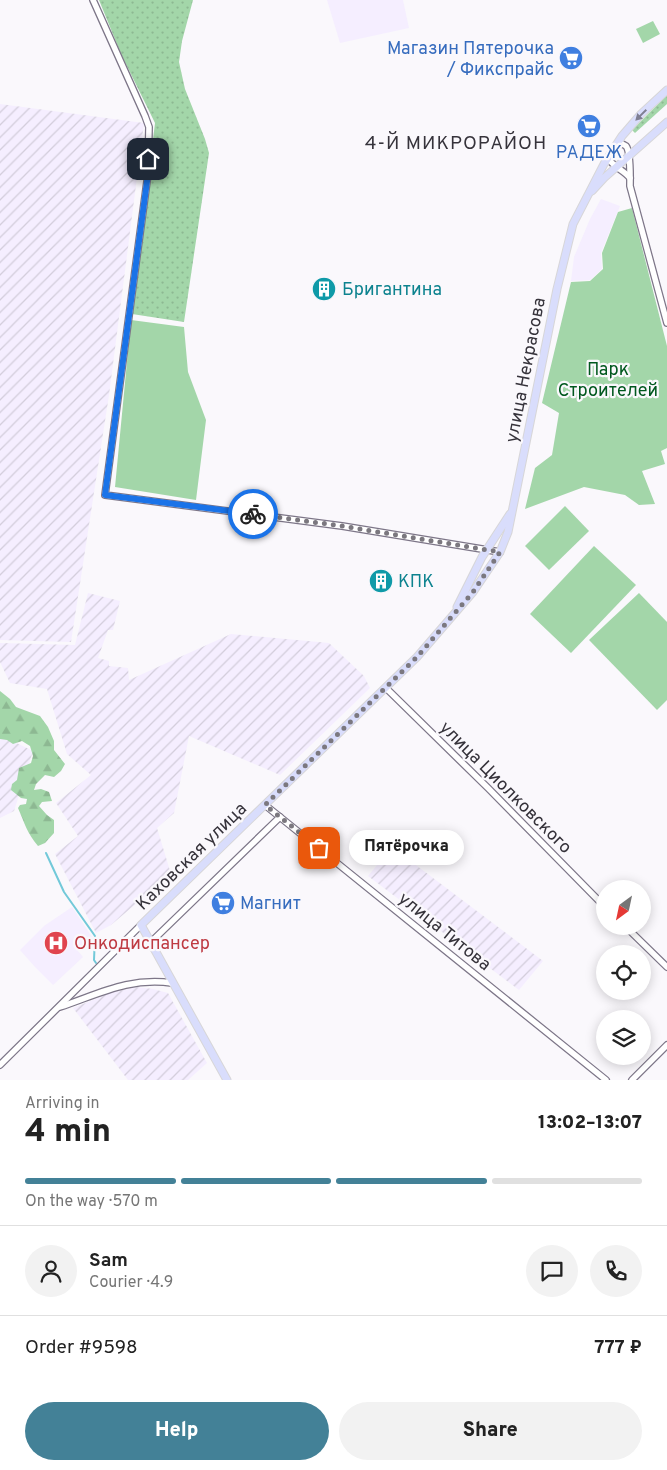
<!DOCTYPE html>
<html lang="en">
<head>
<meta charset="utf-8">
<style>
	:root { --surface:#fff; --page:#f2f2f2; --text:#222; --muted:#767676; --line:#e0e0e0; --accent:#438197 }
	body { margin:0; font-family:Overpass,sans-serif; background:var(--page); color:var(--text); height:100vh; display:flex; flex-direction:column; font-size:19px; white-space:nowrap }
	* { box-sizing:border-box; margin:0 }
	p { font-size:16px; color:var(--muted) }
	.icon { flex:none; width:28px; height:28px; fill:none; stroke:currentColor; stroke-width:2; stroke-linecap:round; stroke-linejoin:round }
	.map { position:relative; height:1080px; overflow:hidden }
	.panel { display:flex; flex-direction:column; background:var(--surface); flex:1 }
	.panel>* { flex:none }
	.needle { width:32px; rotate:213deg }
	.controls { position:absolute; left:596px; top:880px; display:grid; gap:10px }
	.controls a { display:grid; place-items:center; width:55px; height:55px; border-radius:50%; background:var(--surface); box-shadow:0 2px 12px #0003; font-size:25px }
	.pin { position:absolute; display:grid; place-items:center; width:42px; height:42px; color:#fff; margin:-21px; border-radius:10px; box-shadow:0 2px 8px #0006 }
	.courier { position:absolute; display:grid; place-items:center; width:50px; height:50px; margin:-25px; border:4px solid #1a73e8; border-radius:50%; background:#fff; color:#222; box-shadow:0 1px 6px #0007 }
	.bubble { position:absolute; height:35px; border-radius:18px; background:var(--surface); box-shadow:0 2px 12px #0003; font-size:16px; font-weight:800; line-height:35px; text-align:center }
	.headline em { font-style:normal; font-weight:800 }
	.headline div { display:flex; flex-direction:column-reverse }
	.headline { display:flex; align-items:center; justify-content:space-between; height:85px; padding:0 25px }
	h1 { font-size:32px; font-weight:800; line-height:38px }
	.bar { display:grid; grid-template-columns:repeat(4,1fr); gap:8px 5px; align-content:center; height:60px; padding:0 25px }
	.bar i { height:6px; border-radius:4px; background:var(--line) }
	.bar .active { background:var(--accent) }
	.bar p { grid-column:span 4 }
	.line { display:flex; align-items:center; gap:12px; padding:0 25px; border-top:1px solid var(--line) }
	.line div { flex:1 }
	.round { display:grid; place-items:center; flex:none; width:52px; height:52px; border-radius:26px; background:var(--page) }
	.primary-button { display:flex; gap:10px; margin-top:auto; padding:10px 25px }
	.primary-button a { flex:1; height:58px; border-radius:30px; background:var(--accent); color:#fff; font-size:20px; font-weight:800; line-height:58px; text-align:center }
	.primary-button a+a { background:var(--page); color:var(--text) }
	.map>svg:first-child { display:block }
	.built { fill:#f5eeff }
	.industrial { fill:url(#industrial-furrows) }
	.grass { fill:url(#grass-dots) }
	.forest { fill:url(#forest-firs) }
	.park { fill:#a3d6a9 }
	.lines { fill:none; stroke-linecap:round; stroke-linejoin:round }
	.stream { stroke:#72c9d9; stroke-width:2 }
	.minor-casing { stroke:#7d7688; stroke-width:8 }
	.major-casing { stroke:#d7d6d8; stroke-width:9 }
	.minor { stroke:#fff; stroke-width:5.5 }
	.major { stroke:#d9ddfc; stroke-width:7 }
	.oneway { fill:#7f7f92 }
	.done { stroke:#7b787f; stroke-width:5; stroke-dasharray:0 9 }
	.route { stroke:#1a73e8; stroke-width:6 }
	.labels { text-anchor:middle; stroke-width:4.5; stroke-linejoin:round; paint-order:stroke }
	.shop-label { font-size:18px; fill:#366cbe; stroke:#faf8fc; text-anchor:end }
	.culture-label { font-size:18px; fill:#0d838f; stroke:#faf8fc; text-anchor:start }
	.park-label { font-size:18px; fill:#00581e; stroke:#faf8fc }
	.street-label { font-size:18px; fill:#36333b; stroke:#faf8fc }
	.health-label { font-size:18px; fill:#be3a42; stroke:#faf8fc; text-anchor:start }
	.neighbourhood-label { font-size:19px; letter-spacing:1px; fill:#36333b; stroke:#faf8fc }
</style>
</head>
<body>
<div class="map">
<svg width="667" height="1080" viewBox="0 0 667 1080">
	<defs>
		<pattern id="industrial-furrows" width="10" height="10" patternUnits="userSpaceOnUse" patternTransform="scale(1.25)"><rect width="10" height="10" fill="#f5eeff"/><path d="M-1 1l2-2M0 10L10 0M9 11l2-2" fill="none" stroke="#d3cddb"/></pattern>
		<pattern id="grass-dots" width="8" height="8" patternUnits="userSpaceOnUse" patternTransform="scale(1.25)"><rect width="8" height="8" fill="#a3d6a9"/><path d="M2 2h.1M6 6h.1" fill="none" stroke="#8db892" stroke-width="1.8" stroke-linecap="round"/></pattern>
		<pattern id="forest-firs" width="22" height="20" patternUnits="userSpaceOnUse" patternTransform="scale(1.25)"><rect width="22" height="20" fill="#a3d6a9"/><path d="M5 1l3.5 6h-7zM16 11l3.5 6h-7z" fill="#8db892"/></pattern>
	</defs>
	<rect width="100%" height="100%" fill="#faf8fc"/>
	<g class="built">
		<path d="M327 0H403L409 28 340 43Z"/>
		<path d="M601 199 620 206 601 253 602 269 590 280 571 281 574 257 590 219Z"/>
		<path d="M72 907 92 937 78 951 83 957 53 985 36 968 20 950 44 926Z"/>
	</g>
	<g class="industrial">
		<path d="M0 104 144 123 109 395 71 642 0 640Z"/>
		<path d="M88 593 120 601 113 630H108L98 658 109 661V666L128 668 129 680 231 634 329 643 364 676 370 688 280 775 189 736 174 813 157 828 171 874 111 925 96 933 55 854 78 836 56 803 91 775 67 754 47 689 10 683 0 662V643L75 645Z"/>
		<path d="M0 735 33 751 14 811 0 818Z"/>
		<path d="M392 847 543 961 519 990 368 876Z"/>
		<path d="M137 987 153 989 168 993 207 1063 188 1080H128L73 1008 110 993Z"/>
	</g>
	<g class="grass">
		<path d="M99 0H193L182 41 179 62 185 89 205 139 209 153 184 322 132 314 155 123 121 54Z"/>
		<path d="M667 95V104L635 133 632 130Z"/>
	</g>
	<path class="forest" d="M0 691 10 699 16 707 40 716 48 727 54 741V750L65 764 61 771 54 777 45 775 36 784 34 790 41 789 49 792 52 801 42 802 39 806 47 815 54 820V833L45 843 38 846C27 833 25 824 18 808L20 805 26 804 27 799 21 798 11 790 12 784 17 780 19 768 31 763 33 756 30 746 22 741 13 744 7 740 0 739Z"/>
	<g class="park">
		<path d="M653 21 660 34 643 43 636 29Z"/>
		<path d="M632 208 667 346V448L661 451 665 464 642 471 655 504 639 505 625 495 584 487 525 509 535 468 552 455 559 413 542 403 571 282 590 281 603 269 602 253 618 212Z"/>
		<path d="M131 320 184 327 188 372 206 420 196 500 115 487Z"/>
		<path d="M565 506 589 531 549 570 525 546Z"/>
		<path d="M594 546 636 585 571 653 530 614Z"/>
		<path d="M639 593 667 622V700L657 710 589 640Z"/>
	</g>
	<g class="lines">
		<path class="stream" d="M46 853 64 892 95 936 94 960 96 963"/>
		<g class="minor-casing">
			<g id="minor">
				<path d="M93 0 145 116 149 127 148 174 105 495 342 526 500 552"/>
				<path d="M618 143C621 144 623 144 626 146 631 152 630 177 630 186L667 323"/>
				<path d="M608 158C613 167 624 170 630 178"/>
				<path d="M386 688 488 788 605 907"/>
				<path d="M265 805 606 1080"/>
				<path d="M625 926 667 967"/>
				<path d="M151 942 280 817"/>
				<path d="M60 1007C99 994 129 977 172 983"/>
				<path d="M0 1065 141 925"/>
				<path d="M632 1080 667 1045"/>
			</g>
		</g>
		<g class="major-casing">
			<g id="major">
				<path d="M592 191 604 178 667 122"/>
				<path d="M457 607 482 557 510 514"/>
				<path d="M227 1080 141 925 417 657 473 592 500 552 508 532 557 289 573 224 604 164 622 136 641 114 667 90"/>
			</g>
		</g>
		<use href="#minor" class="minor"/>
		<use href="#major" class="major"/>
	</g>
	<defs><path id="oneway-solid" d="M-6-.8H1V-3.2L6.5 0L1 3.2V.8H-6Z" transform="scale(1.25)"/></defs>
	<use class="oneway" href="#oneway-solid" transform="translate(641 115) rotate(135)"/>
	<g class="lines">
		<path class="done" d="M253 514 342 526 500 552 473 592 417 657 265 805 319 848"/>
		<path class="route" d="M148 159V174L105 495 253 514"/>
	</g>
	<defs>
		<g id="supermarket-disc" transform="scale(1.25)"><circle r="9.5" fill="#3f7fe0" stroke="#faf8fc"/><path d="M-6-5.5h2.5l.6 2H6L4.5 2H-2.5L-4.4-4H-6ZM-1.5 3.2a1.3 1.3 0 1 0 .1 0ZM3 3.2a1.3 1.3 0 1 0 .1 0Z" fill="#fff"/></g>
		<g id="building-disc" transform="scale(1.25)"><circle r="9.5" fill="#0f9aa8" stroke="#faf8fc"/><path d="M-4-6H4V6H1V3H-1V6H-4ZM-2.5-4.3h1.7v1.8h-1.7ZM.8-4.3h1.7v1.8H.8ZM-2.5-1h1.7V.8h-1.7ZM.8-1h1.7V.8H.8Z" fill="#fff"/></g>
		<g id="hospital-disc" transform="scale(1.25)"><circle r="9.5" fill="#e0444e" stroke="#faf8fc"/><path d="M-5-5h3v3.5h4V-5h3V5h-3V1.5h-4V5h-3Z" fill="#fff"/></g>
	</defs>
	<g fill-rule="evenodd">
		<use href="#supermarket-disc" x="571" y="58"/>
		<use href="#supermarket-disc" x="589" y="126"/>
		<use href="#building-disc" x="324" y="289"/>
		<use href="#building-disc" x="381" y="581"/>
		<use href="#supermarket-disc" x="223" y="903"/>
		<use href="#hospital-disc" x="56" y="943"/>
	</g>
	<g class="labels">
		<g class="shop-label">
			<text x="554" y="54">Магазин Пятерочка<tspan x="554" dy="21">/ Фикспрайс</tspan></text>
			<text x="589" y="158" text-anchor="middle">РАДЕЖ</text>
			<text x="240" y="909" text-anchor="start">Магнит</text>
		</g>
		<g class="culture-label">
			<text x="342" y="295">Бригантина</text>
			<text x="398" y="587">КПК</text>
		</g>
		<g class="park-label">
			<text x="608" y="375">Парк<tspan x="608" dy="21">Строителей</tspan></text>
		</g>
		<g class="street-label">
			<text transform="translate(525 370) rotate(-79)" y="6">улица Некрасова</text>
			<text transform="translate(506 787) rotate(45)" y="6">улица Циолковского</text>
			<text transform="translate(191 856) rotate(-44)" y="6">Каховская улица</text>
			<text transform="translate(445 931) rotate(39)" y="6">улица Титова</text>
		</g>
		<g class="health-label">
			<text x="74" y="949">Онкодиспансер</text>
		</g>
		<g class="neighbourhood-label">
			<text x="456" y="149">4-Й МИКРОРАЙОН</text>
		</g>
	</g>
</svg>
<div class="controls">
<a><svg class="needle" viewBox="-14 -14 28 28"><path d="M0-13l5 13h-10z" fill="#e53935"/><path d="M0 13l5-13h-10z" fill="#767676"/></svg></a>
<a><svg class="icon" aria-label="locate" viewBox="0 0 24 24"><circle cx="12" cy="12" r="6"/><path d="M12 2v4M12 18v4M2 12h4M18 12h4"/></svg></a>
<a><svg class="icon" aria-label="layers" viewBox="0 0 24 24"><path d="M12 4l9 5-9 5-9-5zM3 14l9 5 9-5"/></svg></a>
</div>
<div class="pin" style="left:319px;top:848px;background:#ea580c"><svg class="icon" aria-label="bag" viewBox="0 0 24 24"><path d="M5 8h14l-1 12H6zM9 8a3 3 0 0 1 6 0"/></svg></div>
<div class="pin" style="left:148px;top:159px;background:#1f2937"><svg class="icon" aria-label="home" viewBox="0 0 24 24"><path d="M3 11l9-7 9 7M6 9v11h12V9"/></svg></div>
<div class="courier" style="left:253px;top:514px"><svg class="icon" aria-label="bike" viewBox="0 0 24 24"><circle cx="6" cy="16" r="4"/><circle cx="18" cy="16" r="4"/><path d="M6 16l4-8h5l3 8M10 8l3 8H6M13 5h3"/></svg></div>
<div class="bubble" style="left:349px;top:830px;width:115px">Пятёрочка</div>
</div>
<section class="panel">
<div class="headline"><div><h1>4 min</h1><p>Arriving in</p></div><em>13:02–13:07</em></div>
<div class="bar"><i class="active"></i><i class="active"></i><i class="active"></i><i></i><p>On the way · 570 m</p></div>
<div class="line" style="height:90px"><a class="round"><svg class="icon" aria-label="person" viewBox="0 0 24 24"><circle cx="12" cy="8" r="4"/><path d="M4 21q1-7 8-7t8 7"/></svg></a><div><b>Sam</b><p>Courier · 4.9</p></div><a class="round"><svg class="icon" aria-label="chat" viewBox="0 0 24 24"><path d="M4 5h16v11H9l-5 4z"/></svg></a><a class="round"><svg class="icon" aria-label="phone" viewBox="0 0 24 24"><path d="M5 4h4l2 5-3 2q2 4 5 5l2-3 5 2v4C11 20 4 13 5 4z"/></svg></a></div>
<div class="line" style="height:65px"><div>Order #9598</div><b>777 ₽</b></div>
<div class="primary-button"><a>Help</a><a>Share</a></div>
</section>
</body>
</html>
